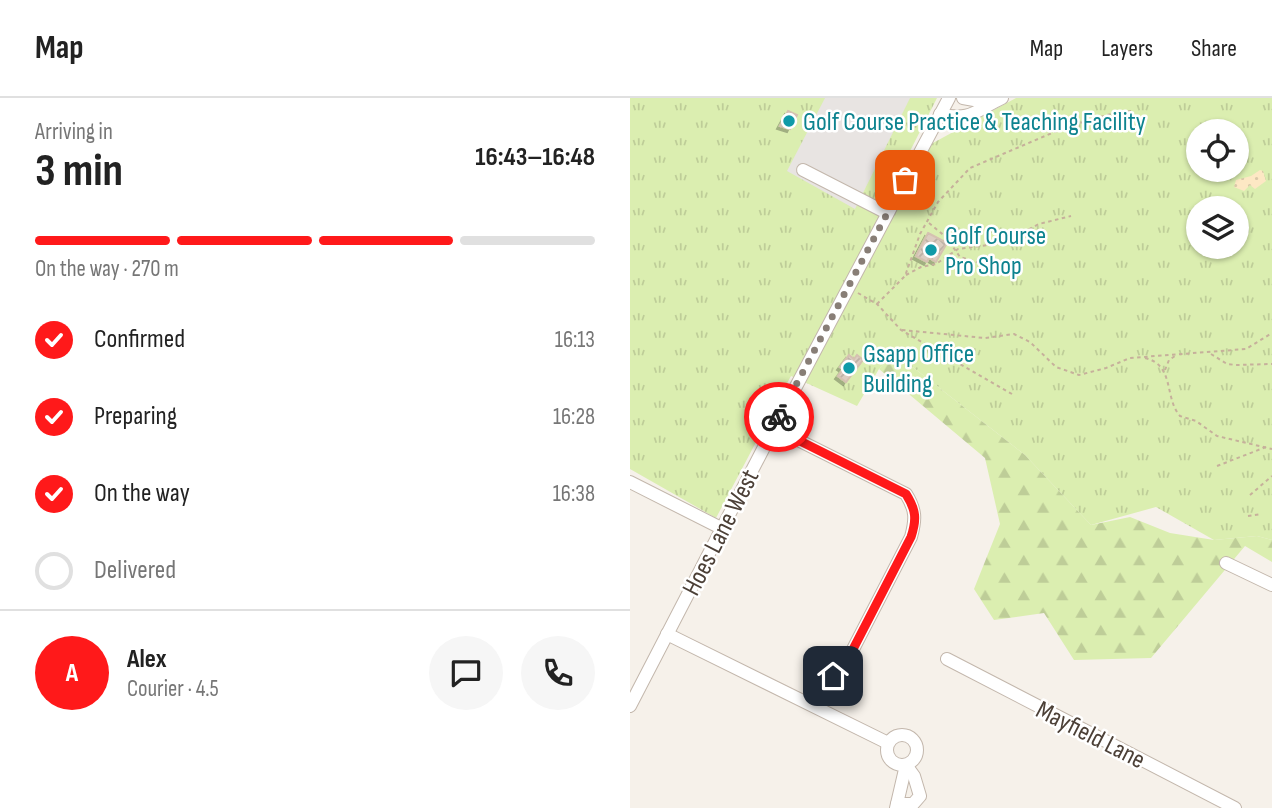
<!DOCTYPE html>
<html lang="en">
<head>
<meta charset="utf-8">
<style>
	:root { --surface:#fff; --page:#f6f6f6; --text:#222; --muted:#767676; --line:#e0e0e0; --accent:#ff191a }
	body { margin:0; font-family:"Sofia Sans Condensed",sans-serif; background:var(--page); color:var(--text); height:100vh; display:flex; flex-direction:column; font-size:26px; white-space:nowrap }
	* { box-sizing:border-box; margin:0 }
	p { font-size:23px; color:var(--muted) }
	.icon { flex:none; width:38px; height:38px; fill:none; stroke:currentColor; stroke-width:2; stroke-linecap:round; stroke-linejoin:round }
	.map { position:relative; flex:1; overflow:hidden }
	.drawer { display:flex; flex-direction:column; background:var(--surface); width:630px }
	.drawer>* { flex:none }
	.controls { position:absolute; left:556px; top:21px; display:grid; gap:14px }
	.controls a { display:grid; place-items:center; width:63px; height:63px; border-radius:50%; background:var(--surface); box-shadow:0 2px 5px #0004; font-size:35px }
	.pin { position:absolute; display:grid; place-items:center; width:60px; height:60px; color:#fff; margin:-30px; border-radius:14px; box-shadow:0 4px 10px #0006 }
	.courier { position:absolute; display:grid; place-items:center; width:70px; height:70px; margin:-35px; border:5px solid #ff191a; border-radius:50%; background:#fff; color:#222; box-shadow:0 2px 9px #0007 }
	.summary em { font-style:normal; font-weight:700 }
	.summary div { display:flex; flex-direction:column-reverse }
	.summary { display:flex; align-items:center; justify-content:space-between; height:119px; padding:0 35px }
	h1 { font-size:46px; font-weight:700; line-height:52px }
	.bar { display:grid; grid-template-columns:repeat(4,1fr); gap:10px 7px; align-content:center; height:84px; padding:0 35px }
	.bar i { height:9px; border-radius:5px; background:var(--line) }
	.bar .on { background:var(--accent) }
	.bar p { grid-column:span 4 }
	.line { display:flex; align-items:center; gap:18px; padding:0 35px; border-top:2px solid var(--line) }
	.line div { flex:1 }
	.round { display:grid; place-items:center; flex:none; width:74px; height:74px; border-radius:37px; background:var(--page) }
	ol { padding:0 35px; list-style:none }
	li { display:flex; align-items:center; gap:21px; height:77px }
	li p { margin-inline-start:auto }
	li .icon { padding:7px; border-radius:50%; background:var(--accent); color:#fff; stroke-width:4 }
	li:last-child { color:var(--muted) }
	li i { width:38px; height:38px; border:4px solid var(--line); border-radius:50% }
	header { display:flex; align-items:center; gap:42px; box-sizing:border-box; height:98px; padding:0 35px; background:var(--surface); border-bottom:2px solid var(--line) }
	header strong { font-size:33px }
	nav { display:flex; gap:38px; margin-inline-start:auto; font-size:24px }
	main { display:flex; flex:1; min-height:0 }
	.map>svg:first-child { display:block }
	.grass { fill:url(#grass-tufts); fill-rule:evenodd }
	.forest { fill:url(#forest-firs) }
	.sand { fill:url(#sand-dots) }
	.parking { fill:#e8e4e2 }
	.building { fill:url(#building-cross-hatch); stroke:#d5c1b1; stroke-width:2; filter:url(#shadow) }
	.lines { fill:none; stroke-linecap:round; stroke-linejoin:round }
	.minor-casing { stroke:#c3b7ac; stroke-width:14 }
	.path { stroke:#c6b09b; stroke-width:2; stroke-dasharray:3.5 3.5; stroke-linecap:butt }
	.minor { stroke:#fff; stroke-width:12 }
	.done { stroke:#887e76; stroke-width:7; stroke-dasharray:0 12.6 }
	.route { stroke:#ff191a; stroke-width:9 }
	.culture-dot { fill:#0f9aa8; stroke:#fff; stroke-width:2.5 }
	.labels { text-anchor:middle; stroke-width:5; stroke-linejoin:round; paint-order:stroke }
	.culture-label { font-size:26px; fill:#0d838f; stroke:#fff; text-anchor:start }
	.street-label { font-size:26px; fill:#4c4037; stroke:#fff }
</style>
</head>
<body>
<header>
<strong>Map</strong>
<nav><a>Map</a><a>Layers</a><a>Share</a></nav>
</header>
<main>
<section class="drawer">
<div class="summary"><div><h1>3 min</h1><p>Arriving in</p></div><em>16:43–16:48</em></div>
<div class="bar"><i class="on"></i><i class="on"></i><i class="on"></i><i></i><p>On the way · 270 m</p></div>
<ol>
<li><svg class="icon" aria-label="check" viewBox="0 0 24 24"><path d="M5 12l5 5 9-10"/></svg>Confirmed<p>16:13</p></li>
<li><svg class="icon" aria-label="check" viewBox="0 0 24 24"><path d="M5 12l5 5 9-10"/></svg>Preparing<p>16:28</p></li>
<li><svg class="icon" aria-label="check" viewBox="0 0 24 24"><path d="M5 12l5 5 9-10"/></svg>On the way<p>16:38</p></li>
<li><i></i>Delivered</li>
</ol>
<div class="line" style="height:126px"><b class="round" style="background:var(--accent);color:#fff">A</b><div><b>Alex</b><p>Courier · 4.5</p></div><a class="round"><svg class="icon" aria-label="chat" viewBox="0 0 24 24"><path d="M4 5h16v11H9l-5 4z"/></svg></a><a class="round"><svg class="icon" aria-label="phone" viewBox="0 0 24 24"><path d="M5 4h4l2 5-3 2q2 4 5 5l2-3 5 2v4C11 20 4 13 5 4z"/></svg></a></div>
</section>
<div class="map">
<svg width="642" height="710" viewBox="0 0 642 710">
	<defs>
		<pattern id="grass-tufts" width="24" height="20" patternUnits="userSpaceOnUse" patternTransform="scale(1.75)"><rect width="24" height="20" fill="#dbeeb0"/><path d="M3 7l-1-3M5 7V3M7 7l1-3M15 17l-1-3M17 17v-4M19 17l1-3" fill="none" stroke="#becd98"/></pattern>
		<pattern id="forest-firs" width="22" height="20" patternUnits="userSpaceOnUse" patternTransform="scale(1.75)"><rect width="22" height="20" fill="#dbeeb0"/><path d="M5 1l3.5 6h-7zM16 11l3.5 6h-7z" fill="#becd98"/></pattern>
		<pattern id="sand-dots" width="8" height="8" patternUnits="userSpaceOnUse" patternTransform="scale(1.75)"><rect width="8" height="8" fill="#fde8c4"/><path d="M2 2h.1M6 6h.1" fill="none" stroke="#dac8a9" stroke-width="1.8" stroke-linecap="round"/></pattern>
		<pattern id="building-cross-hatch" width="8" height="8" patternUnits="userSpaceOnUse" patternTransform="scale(1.75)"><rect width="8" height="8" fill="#dccdc1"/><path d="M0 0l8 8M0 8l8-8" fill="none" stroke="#beb1a6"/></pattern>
		<filter id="shadow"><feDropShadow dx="-3" dy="3" stdDeviation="0" flood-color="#0004"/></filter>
	</defs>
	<rect width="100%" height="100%" fill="#f6f1ea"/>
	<path class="grass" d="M0 0H307L277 59 386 0H642V442L627 438 584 442 526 409 461 427 395 357 266 256 249 271 227 308 161 278 86 420 0 371ZM569 33H607V72H569ZM569 110H607V149H569Z"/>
	<path class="forest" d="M266 256 395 357 461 427 500 419 540 435 584 442 627 438 642 442V464L615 448 521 560 444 562 414 515 364 522 344 491 370 426 355 360 249 271Z"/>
	<path class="sand" d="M630 72 633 73 636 83 625 91 620 87 614 93 604 89 606 82 621 78Z"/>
	<path class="parking" d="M195 0H280L225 111 157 73Z"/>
	<g class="building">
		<path d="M158 13 167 17 160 31 150 28Z"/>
		<path d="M298 135 317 145 306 164 299 160 297 164 286 158Z"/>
		<path d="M219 257 224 261 227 257 233 262 216 284 208 278 213 271 210 269Z"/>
	</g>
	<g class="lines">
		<g class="minor-casing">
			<g id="minor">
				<path d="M333 0 361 5"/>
				<path d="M310 16C341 24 346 12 372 0"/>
				<path d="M173 72 257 115"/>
				<path d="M144 330 276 396C286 412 286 421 281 439L219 559 203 578"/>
				<path d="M0 384 91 430"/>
				<path d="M596 465 642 487"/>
				<path d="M37 536 258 645"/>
				<path d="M317 561 605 710"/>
				<path d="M0 608 144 330 319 0"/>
				<circle cx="272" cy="652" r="15"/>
				<path d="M267 706H283L290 698 284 678 276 667"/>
				<path d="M266 710 276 667"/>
			</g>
		</g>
		<g class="path">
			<path d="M299 125 316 139 330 159 364 169 381 171"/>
			<path d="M276 177 291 169 306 166 328 151 358 147 388 137 409 126 441 118"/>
			<path d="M228 195 247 206 271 232 382 296"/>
			<path d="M247 206 275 178 290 136 308 104 340 70 436 29 481 16 501 13"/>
			<path d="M272 232 355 240 384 236 400 244 426 269 449 277 476 270 500 260 616 251 642 235"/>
			<path d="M581 256 597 266 606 267 642 266"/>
			<path d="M515 260C545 267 534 300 550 318L566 323 587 338 642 351"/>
			<path d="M535 272 539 262 545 258"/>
			<path d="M587 368 636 349"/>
			<path d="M620 397 642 378"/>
			<path d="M618 418 631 416"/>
		</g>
		<use href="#minor" class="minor"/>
	</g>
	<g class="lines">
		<path class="done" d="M149 319 275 82"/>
		<path class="route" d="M149 319 144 330 276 396C286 412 287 421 281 439L219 559 203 578"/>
	</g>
	<g class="culture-dot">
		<circle cx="159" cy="23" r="7"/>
		<circle cx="301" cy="152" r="7"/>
		<circle cx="219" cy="270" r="7"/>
	</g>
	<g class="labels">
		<g class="culture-label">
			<text x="173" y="32">Golf Course Practice &amp; Teaching Facility</text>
			<text x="315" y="146">Golf Course<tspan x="315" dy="30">Pro Shop</tspan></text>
			<text x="233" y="264">Gsapp Office<tspan x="233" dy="30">Building</tspan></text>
		</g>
		<g class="street-label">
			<text transform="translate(90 434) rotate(-63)" y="9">Hoes Lane West</text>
			<text transform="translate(461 636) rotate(27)" y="9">Mayfield Lane</text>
		</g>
	</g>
</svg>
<div class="controls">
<a><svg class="icon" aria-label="locate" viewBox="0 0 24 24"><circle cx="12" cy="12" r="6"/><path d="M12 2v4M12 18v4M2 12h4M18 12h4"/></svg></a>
<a><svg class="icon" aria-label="layers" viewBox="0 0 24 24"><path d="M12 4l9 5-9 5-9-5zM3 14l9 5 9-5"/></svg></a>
</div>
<div class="pin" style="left:275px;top:82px;background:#ea580c"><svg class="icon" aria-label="bag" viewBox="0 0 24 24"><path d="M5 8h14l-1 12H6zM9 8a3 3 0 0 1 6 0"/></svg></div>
<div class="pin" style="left:203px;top:578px;background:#1f2937"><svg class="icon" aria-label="home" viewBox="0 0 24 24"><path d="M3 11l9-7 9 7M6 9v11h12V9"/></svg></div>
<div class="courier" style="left:149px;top:319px"><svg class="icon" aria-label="bike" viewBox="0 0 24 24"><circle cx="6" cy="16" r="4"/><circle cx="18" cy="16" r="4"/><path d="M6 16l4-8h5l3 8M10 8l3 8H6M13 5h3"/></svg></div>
</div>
</main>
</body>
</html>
